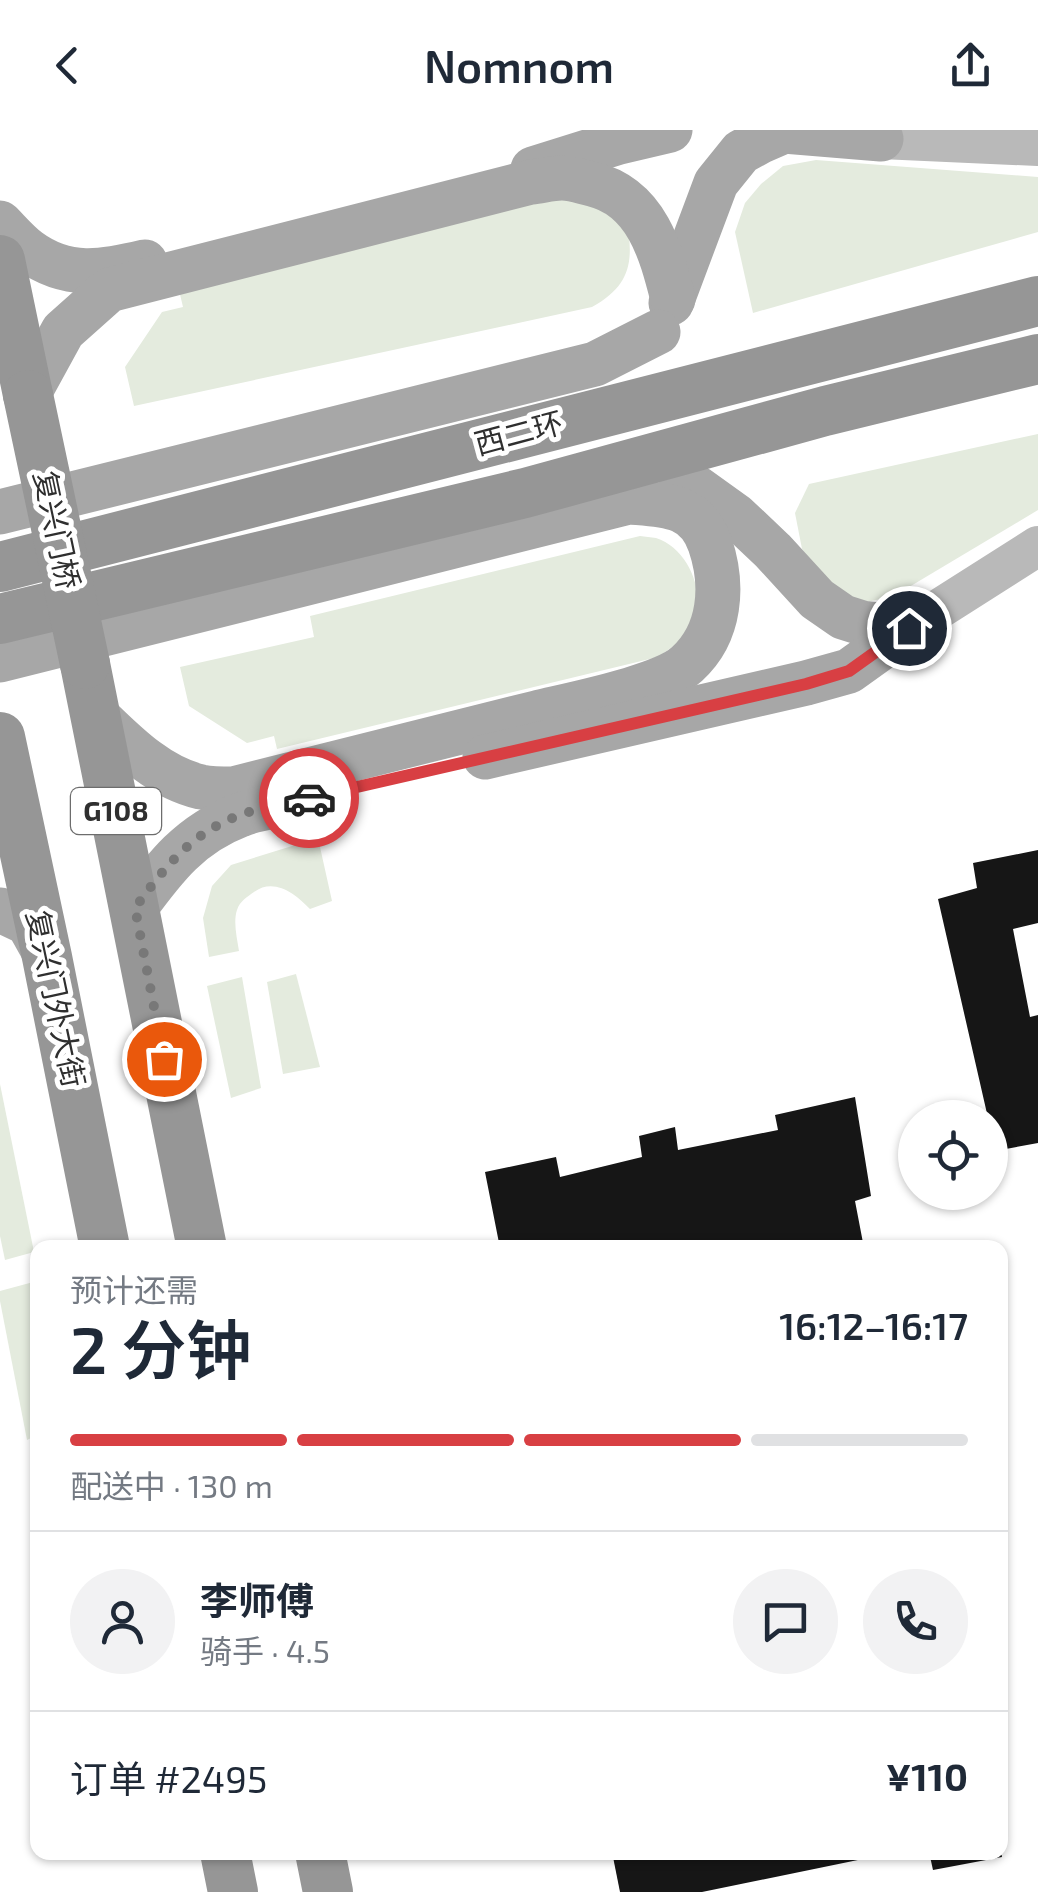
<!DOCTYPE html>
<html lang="zh">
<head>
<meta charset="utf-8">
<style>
	:root { --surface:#fff; --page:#f2f2f3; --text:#1f2937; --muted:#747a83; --line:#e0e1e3; --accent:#d83f43 }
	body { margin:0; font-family:"Exo 2","Noto Sans SC",sans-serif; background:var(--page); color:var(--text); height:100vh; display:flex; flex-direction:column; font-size:38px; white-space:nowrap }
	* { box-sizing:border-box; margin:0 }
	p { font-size:32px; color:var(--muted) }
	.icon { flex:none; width:55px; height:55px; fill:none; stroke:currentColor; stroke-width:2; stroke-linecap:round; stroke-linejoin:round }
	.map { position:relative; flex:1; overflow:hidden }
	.drawer { position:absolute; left:30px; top:1110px; width:978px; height:620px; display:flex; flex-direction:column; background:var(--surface); border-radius:20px; box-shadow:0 2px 8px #0004 }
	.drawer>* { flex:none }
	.controls { position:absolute; left:898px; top:970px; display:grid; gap:20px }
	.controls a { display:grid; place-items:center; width:110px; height:110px; border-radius:50%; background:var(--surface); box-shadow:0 2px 8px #0004; font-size:50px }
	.pin { position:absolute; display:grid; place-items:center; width:85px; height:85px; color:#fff; margin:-42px; border:5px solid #fff; border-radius:50%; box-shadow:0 2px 10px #0007 }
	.courier { position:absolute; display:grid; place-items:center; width:100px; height:100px; margin:-50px; border:8px solid #d83f43; border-radius:50%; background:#fff; color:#222; box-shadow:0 2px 12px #0007 }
	.overview em { font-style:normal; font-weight:600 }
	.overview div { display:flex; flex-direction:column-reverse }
	.overview { display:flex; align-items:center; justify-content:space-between; height:170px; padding:0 40px }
	h1 { font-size:65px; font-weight:600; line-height:75px }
	.bar { display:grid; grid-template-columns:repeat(4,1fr); gap:15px 10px; align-content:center; height:120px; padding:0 40px }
	.bar i { height:12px; border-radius:8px; background:var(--line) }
	.bar .active { background:var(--accent) }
	.bar p { grid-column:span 4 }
	.line { display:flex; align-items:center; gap:25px; padding:0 40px; border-top:2px solid var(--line) }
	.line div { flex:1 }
	.round { display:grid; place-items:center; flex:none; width:105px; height:105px; border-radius:52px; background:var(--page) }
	header { display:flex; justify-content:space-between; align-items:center; height:130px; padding:0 40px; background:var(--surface); font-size:45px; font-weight:600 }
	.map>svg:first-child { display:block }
	.green { fill:#e4ebde }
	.building { fill:#161616 }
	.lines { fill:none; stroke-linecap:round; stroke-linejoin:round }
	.secondary { stroke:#b9b9b9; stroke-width:40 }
	.primary { stroke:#a7a7a7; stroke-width:45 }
	.highway { stroke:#969696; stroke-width:50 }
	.highway-bridge { stroke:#969696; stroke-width:50 }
	.done { stroke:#787878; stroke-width:10; stroke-dasharray:0 18 }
	.route { stroke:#d83f43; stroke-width:12 }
	.labels { text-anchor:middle; stroke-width:10; stroke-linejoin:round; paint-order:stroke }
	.shield { fill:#fff; stroke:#6d6d6d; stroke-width:2.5 }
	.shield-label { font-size:28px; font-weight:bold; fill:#2f2f2f }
	.street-label { font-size:30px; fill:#2f2f2f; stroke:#fff }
</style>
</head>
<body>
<header><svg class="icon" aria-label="back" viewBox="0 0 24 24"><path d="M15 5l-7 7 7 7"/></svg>Nomnom<svg class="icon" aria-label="share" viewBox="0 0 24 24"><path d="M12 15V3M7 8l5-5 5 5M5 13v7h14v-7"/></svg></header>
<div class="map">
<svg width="1038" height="1762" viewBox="0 0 1038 1762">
	<rect width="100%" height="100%" fill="#fff"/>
	<g class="green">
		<path d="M816 30 1038 47V102L753 183 735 102 745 73 761 54 783 36Z"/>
		<path d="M568 64 627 93C634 132 630 156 592 177L134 276 125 237 162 182 183 177 178 156Z"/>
		<path d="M1038 304V380L894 466 867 472 837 468 802 419 795 383 809 354Z"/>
		<path d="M640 406C645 407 651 407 656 408 687 418 704 458 696 488 691 506 672 517 658 527L277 619 274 606 247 613 189 576 180 537 314 507 310 486Z"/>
		<path d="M318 708 332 771 310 779C296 764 274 747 254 762 247 767 240 771 237 780 233 792 237 808 239 821L209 827 203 788 212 756 231 735Z"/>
		<path d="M296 844 320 937 283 944 267 852Z"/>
		<path d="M242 847 261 958 231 968 207 856Z"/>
		<path d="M0 954 34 1122 5 1130 0 1106Z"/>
		<path d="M37 1151V1305L27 1310 0 1171V1161Z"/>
	</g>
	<g class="building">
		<path d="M1038 720V793L1013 799 1030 887 1038 885V1013L995 1021 990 988H988L938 769 977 758 973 733Z"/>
		<path d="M855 967 871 1066 855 1071 864 1118H500L485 1042 556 1027 560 1047 642 1027 639 1006 675 997 678 1020 778 1000 775 985Z"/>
		<path d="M612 1722H887V1724L702 1762H620Z"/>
		<path d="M929 1722H1001L1002 1727 933 1740Z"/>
	</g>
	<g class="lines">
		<g class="secondary">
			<path d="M878 0 881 9 1038 16"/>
			<path d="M909 498 1038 416"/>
		</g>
		<g class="primary">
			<path d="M533 39 619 12 670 0"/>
			<path d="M0 93C9 102 18 113 29 121 67 149 103 142 145 132"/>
			<path d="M671 173 716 53 741 22 761 11 784 1 881 9"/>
			<path d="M28 265 63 201 109 160 531 52C541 51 552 48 562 48 572 48 583 52 592 54 647 67 661 122 673 169"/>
			<path d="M681 352 697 358 736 386 773 421 817 469 843 487 862 493 909 498"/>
			<path d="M0 382 595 234 658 202"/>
			<path d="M0 530 629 372C665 375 696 374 710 414 724 455 721 503 687 534 662 557 573 574 536 583 435 609 334 634 233 659 222 659 211 659 201 657 158 647 126 614 96 585"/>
			<path d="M485 627 806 553 849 541 909 498"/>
			<path d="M135 778C165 737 190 704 240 685 254 679 271 677 286 674"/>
			<path d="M0 780 28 793 47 827"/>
		</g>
		<g class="highway">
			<path d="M0 130 28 265"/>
			<path d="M0 437 1038 171"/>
			<path d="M0 489 525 363 825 281 1038 229"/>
			<path d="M85 534 202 1118"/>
			<path d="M0 607 47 827 105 1118"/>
			<path d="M225 1722 233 1762"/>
			<path d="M320 1722 328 1762"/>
		</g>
		<path class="highway-bridge" d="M28 265 85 534"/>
	</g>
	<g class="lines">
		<path class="done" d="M164 929 135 778C165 737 190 704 240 685 261 677 287 674 309 668"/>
		<path class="route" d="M309 668 806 554 849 541 909 498"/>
	</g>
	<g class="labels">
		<rect class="shield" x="71" y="658" width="90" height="46" rx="8"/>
		<g class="shield-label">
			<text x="116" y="691">G108</text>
		</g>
		<g class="street-label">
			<text transform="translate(519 304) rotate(-15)" y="10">西二环</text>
			<text transform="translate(56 400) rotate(78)" y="10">复兴门桥</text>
			<text transform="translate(55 869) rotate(78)" y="10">复兴门外大街</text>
		</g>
	</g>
</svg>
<div class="controls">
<a><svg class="icon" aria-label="locate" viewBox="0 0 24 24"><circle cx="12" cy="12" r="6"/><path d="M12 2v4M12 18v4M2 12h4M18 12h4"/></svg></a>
</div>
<div class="pin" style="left:164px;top:929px;background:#ea580c"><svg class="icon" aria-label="bag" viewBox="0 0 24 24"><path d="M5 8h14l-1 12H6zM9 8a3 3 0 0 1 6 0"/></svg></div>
<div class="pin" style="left:909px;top:498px;background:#1f2937"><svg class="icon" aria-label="home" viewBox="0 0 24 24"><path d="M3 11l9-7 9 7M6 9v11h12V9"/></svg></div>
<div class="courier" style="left:309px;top:668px"><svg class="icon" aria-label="car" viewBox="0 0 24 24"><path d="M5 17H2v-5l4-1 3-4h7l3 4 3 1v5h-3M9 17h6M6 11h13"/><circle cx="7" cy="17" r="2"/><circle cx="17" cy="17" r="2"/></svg></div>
<section class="drawer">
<div class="overview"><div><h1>2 分钟</h1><p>预计还需</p></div><em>16:12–16:17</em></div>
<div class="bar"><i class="active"></i><i class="active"></i><i class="active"></i><i></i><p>配送中 · 130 m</p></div>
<div class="line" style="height:180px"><a class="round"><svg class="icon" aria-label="person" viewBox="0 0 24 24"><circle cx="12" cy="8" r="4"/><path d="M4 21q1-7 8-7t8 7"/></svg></a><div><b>李师傅</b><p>骑手 · 4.5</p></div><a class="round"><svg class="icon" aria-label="chat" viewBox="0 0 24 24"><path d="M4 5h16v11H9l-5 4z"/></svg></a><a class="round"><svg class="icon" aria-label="phone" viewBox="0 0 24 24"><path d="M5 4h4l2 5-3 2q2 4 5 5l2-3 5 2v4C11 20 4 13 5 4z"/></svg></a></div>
<div class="line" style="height:130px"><div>订单 #2495</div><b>¥110</b></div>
</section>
</div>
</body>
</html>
